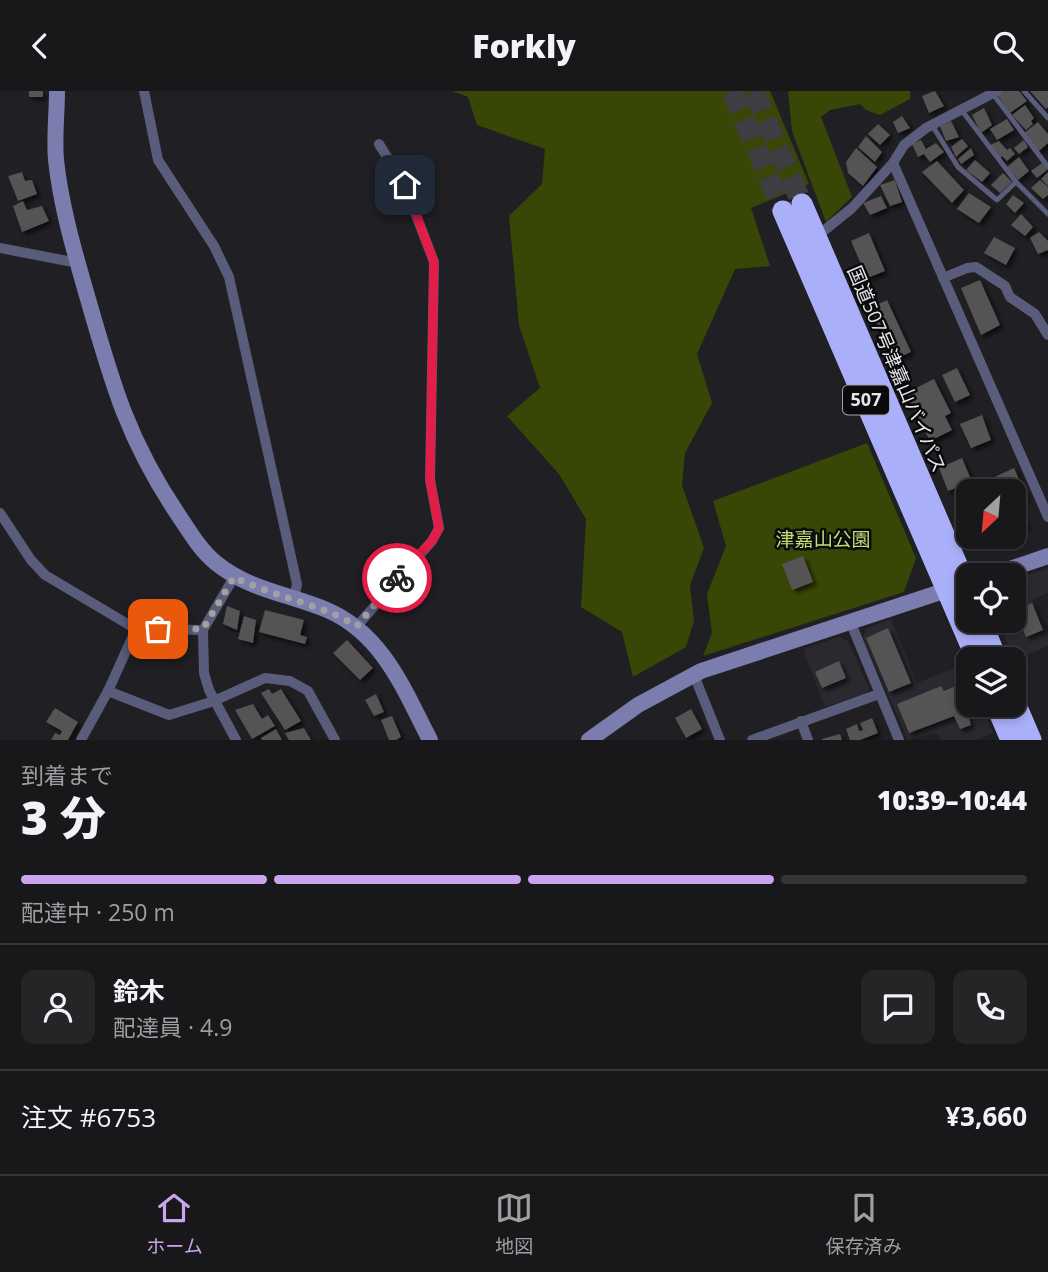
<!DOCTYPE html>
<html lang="ja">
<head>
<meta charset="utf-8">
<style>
	:root { --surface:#18171a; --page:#252427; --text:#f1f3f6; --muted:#9f9fa2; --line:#363639; --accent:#c8a5ee }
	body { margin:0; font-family:"Open Sans","Noto Sans JP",sans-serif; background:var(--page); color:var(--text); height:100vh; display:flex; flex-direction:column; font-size:26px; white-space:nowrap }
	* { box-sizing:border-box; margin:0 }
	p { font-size:23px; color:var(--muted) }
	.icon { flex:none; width:38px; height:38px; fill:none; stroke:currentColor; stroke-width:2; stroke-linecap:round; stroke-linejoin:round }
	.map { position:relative; height:649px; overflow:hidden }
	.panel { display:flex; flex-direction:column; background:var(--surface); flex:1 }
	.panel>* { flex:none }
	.needle { width:46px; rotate:206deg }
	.fabs { position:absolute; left:956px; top:388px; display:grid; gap:14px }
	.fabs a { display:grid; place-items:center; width:70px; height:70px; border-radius:14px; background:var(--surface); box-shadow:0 4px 10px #0003,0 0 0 2px var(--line); font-size:35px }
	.pin { position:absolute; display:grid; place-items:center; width:60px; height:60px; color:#fff; margin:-30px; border-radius:14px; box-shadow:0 4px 10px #0006 }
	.courier { position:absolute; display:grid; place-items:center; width:70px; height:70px; margin:-35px; border:5px solid #e11d48; border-radius:50%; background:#fff; color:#222; box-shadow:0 2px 9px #0007 }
	.summary em { font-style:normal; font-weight:800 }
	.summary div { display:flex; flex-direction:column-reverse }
	.summary { display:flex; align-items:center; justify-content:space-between; height:119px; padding:0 21px }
	h1 { font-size:46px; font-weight:800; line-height:52px }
	.bar { display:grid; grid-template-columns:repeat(4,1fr); gap:10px 7px; align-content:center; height:84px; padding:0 21px }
	.bar i { height:9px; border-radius:5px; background:var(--line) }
	.bar .on { background:var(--accent) }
	.bar p { grid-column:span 4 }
	.line { display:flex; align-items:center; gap:18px; padding:0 21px; border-top:2px solid var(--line) }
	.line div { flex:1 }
	.round { display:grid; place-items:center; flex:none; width:74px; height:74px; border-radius:14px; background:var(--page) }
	header { display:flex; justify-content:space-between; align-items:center; height:91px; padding:0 21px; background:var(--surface); font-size:32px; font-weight:800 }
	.tabs { display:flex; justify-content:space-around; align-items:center; height:98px; border-top:2px solid var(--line); background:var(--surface); font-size:19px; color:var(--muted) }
	.tabs a { display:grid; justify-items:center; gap:4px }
	.tabs .on { color:var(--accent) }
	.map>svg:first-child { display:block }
	.built { fill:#2b2830 }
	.green { fill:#384706 }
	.building { fill:#565254; filter:url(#shadow) }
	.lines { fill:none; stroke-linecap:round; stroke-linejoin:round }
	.highway-tunnel { stroke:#3e3d41; stroke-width:21; stroke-dasharray:21 10; stroke-linecap:butt }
	.lane { stroke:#595c7a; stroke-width:5 }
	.street { stroke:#595c7a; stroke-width:10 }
	.secondary { stroke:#7a7dad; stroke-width:16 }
	.highway { stroke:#aaaffa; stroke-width:21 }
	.done { stroke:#a1a0a3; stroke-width:7; stroke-dasharray:0 12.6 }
	.route { stroke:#e11d48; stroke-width:9 }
	.labels { text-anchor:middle; stroke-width:5; stroke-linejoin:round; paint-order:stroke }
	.shield { fill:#0a090b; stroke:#a4a3a6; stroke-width:2 }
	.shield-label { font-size:18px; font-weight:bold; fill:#e6e5e8 }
	.street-label { font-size:19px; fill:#e6e5e8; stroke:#0a090b }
	.park-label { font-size:19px; fill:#bfde74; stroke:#0a090b }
</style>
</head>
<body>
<header><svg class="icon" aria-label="back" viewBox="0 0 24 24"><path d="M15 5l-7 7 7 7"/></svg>Forkly<svg class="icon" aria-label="search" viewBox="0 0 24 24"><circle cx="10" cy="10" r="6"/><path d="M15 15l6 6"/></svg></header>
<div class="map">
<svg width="1048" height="649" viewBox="0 0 1048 649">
	<defs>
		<filter id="shadow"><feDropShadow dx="3.5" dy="3.5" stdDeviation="2" flood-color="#0009"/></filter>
	</defs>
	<rect width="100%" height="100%" fill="#201f23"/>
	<g class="built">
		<path d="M1048 477V502L1032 509 1048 545V555L1014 569 998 530H1013V489Z"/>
		<path d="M891 528 917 592 964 573 968 582V614H981L993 642 976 649H941L937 642 908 649 863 546 867 537Z"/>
		<path d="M839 546 848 550 869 597 866 603 825 616 803 558Z"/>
	</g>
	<g class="green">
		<path d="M452 0H770L809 93 751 117 770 175 735 178 697 263 712 312 685 362 682 394 704 457 690 494 694 530 686 556 633 586 622 541 581 516 586 428 559 383 507 325 540 297 519 234 509 125 542 93 545 58 477 34 468 6Z"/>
		<path d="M788 0H910V8L880 24 866 19 860 13 830 19 821 26 852 106 826 131 792 40Z"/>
		<path d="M867 352 916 467 904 501 703 565 712 542 707 503 726 455 713 410Z"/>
	</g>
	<g class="building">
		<rect x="29" y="0" width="14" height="6"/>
		<path d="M935 0 944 15 929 22 922 5Z"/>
		<path d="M1002 0H1019L1027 10 1010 22 997 3Z"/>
		<path d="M1030 0H1048V16L1046 18Z"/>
		<path d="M1025 14 1034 27 1031 30 1033 33 1026 39 1012 24Z"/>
		<path d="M984 17 992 34 981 42 972 24Z"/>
		<path d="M902 25 910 37 898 42 893 31Z"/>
		<path d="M1007 28 1014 39 997 49 990 38Z"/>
		<path d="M951 30 959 46 946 50 940 35Z"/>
		<path d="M1038 31 1048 43V52L1039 60 1024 42Z"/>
		<path d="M878 33 890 44 880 54 868 43Z"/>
		<path d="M866 45 882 61 875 71 858 56Z"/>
		<path d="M962 48 968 55 956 66 951 56Z"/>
		<path d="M921 49 926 58 936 52 944 61 930 71 924 63 918 66 912 53Z"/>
		<path d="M1024 49 1028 56 1019 63 1014 57Z"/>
		<path d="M999 50 1007 59 1010 57 1015 63 1007 70 1002 65 1000 68 990 54Z"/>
		<path d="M856 57 877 76 863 95 848 82 846 71Z"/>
		<path d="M971 57 974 64 961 73 958 68Z"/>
		<path d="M1019 66 1029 80 1018 89 1007 76Z"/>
		<path d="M975 69 990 82 982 91 966 79Z"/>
		<path d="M937 70 964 99 952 112 922 81Z"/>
		<path d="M1042 72 1047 79 1037 87 1031 80Z"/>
		<path d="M22 81 25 90 32 89 37 103 18 110 8 85Z"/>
		<path d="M1048 81V95L1041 88Z"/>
		<path d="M1003 82 1012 91 1000 102 991 94Z"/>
		<path d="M895 89 902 111 890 115 880 94Z"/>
		<path d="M1040 89 1048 96V104L1043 108 1031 97Z"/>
		<path d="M969 102 991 116 979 132 957 118Z"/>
		<path d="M1013 104 1024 112 1015 122 1006 113Z"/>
		<path d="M881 105 887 117 870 124 863 112Z"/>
		<path d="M23 110 27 119 42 115 49 130 22 141 13 115Z"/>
		<path d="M1021 123 1033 136 1025 145 1011 134Z"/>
		<path d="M1039 141 1048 150V159L1038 163 1030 147Z"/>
		<path d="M869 142 885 180 867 187 851 150Z"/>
		<path d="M994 146 1015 157 1006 174 984 162Z"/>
		<path d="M980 189 1000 234 981 244 961 197Z"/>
		<path d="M887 209 911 261 893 269 870 217Z"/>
		<path d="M957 277 970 304 955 311 942 284Z"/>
		<path d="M934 288 951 322 945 325 952 339 930 350 906 302Z"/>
		<path d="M982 324 991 349 971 357 960 333Z"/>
		<path d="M962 367 972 391 948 400 939 377Z"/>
		<path d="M1014 377 1027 406 1013 411V401H991L986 390Z"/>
		<path d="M1017 415 1027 435 1013 440V417Z"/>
		<path d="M803 465 813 491 792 499 782 473Z"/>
		<path d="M1032 512 1043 539 1026 546 1015 519Z"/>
		<path d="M227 515 240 520 237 539 223 533Z"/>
		<path d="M265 519 304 529 300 544 307 546 305 553 259 541Z"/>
		<path d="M244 525 256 529 253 552 238 548Z"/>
		<path d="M888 537 911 592 889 601 866 547Z"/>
		<path d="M347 549 373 577 360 589 333 562Z"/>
		<path d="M839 570 846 587 822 597 815 581Z"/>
		<path d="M941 595 944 600 956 595 962 611 968 609 972 618 967 620 971 634 960 638 954 625 909 642 897 613Z"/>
		<path d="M269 598 272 603 281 598 301 630 285 639 261 602Z"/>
		<path d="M376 603 384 621 374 625 365 609Z"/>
		<path d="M253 613 262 628 268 624 275 635 252 648 235 619Z"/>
		<path d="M55 617 78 631 68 649H51L55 642 60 644 62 640 46 631Z"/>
		<path d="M691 618 702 638 686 647 675 627Z"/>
		<path d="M392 625 401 646 396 649H389L381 629Z"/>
		<path d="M872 627 878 642 860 649H850L846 638 857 633 859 640 863 639 860 632Z"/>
		<path d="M304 637 311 649H289L285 642Z"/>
		<path d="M276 638 282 649H262L261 647Z"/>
		<path d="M840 643 842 649H822V648Z"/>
	</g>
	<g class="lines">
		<g class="highway-tunnel">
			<path d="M732 0 783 120"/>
			<path d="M754 0 802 113"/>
		</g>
		<g class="lane">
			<path d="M1024 0 1048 27"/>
			<path d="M993 3 1048 76"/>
			<path d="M963 21 1016 91 1048 123"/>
			<path d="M932 34 958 76 997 109 1016 91"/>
		</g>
		<g class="street">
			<path d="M144 0 158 69 214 155 229 186 297 493 294 508"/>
			<path d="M893 72 1048 426"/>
			<path d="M816 146 852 117 893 72 904 54 926 37 997 0"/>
			<path d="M0 157 78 172"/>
			<path d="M943 187 967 177 976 176 1005 195 1010 206 1035 223 1048 244"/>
			<path d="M0 422 31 469 45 484 136 538 203 539"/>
			<path d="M234 486 203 539 204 582 209 599 236 649"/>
			<path d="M850 530 899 649"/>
			<path d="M357 535 432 450 439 437 430 389 434 171 405 95 379 53"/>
			<path d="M694 584 720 649"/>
			<path d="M108 600 136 538"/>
			<path d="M801 630 808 649"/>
			<path d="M81 649 108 600 169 624 214 610 265 587 290 590 308 600 335 649"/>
			<path d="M752 649 879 603"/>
		</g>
		<g class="secondary">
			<path d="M57 0C57 23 54 46 56 69 61 116 75 163 88 208 112 292 128 349 177 422 189 440 200 459 216 472 249 499 289 503 327 519 383 543 404 599 430 649"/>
			<path d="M989 485 1048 465"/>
			<path d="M589 649 638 614 701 580 956 496"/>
		</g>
		<g class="highway">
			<path d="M802 113 968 499"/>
			<path d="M783 120 977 569"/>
			<path d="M981 530 997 569"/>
			<path d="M1013 607 1031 649"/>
			<path d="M996 614 1011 649"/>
		</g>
	</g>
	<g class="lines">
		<path class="done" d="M158 538H203L234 486C274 506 318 512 357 535L397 487"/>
		<path class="route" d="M397 487 432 450 439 437 430 389 434 171 405 94"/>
	</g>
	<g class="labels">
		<rect class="shield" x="843" y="294.5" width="46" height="29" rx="5"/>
		<g class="shield-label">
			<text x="866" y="315">507</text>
		</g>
		<g class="street-label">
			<text transform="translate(897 278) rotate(67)" y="7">国道507号津嘉山バイパス</text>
		</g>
		<g class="park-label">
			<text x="823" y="455">津嘉山公園</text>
		</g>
	</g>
</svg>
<div class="fabs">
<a><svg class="needle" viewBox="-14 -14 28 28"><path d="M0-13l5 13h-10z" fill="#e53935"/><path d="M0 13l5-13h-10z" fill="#9f9fa2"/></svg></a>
<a><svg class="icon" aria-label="locate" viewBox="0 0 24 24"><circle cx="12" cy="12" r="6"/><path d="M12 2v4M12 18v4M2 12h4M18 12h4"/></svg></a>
<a><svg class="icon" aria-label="layers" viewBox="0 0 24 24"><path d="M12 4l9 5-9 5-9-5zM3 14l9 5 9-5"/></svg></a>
</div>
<div class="pin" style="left:158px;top:538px;background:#ea580c"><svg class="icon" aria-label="bag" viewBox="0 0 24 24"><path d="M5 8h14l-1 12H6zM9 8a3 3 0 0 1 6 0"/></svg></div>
<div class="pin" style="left:405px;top:94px;background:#1f2937"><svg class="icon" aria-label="home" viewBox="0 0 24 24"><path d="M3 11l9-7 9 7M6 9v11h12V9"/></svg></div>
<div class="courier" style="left:397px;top:487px"><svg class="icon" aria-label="bike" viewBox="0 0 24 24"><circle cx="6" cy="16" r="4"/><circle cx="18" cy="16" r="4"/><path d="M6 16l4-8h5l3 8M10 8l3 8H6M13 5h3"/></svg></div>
</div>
<section class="panel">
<div class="summary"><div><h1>3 分</h1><p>到着まで</p></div><em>10:39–10:44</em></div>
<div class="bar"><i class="on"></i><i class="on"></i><i class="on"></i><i></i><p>配達中 · 250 m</p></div>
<div class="line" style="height:126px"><a class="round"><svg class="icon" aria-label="person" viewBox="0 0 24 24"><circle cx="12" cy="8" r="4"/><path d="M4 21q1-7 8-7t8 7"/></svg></a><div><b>鈴木</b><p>配達員 · 4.9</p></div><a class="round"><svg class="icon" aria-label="chat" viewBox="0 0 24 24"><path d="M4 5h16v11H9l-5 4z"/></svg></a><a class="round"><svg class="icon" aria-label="phone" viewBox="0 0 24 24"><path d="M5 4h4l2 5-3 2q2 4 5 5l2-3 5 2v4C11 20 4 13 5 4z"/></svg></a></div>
<div class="line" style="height:91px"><div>注文 #6753</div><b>¥3,660</b></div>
</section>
<nav class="tabs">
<a class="on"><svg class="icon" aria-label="home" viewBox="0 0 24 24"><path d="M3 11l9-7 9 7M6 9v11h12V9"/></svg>ホーム</a>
<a><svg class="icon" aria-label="map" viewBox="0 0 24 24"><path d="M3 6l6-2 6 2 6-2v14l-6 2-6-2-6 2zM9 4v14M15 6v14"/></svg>地図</a>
<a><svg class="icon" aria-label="saved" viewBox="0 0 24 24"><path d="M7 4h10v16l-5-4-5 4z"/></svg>保存済み</a>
</nav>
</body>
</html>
